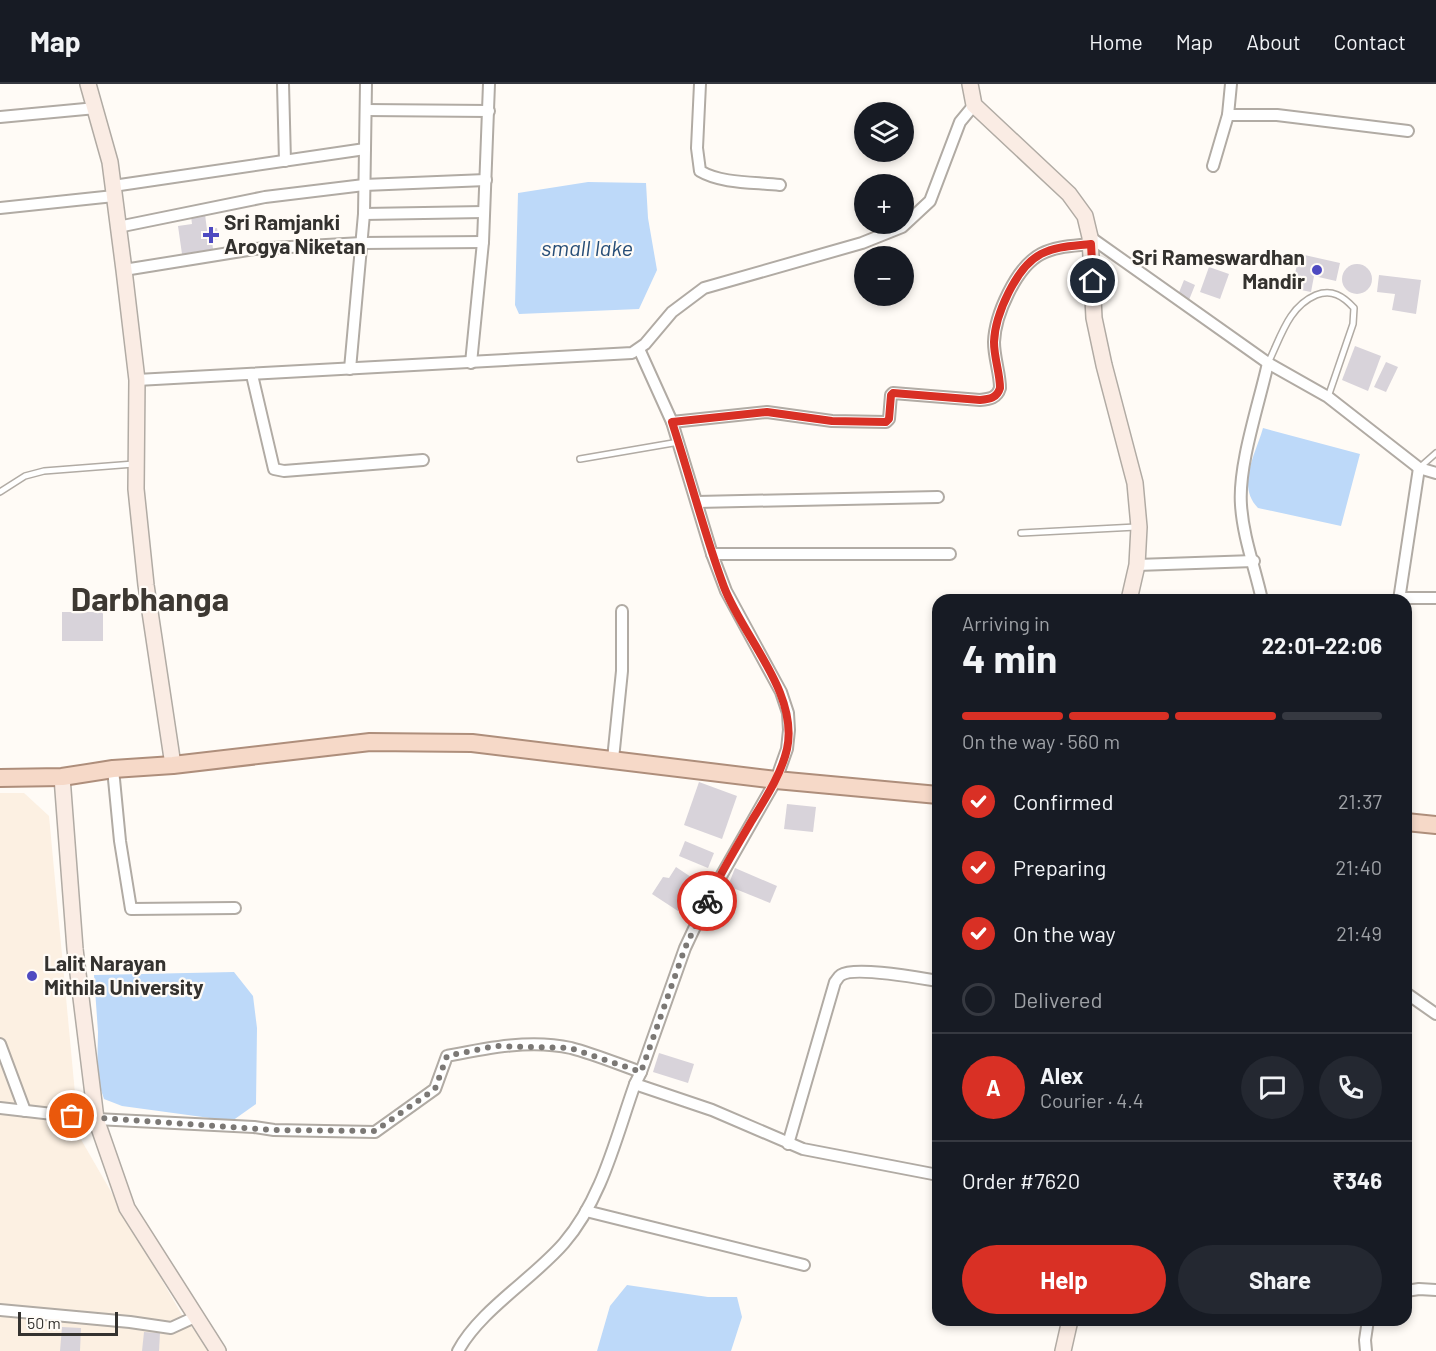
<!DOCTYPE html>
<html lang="en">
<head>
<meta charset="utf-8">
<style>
	:root { --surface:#171b24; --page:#242831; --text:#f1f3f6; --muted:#9ea1a6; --line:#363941; --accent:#d93025 }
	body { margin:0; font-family:Barlow,sans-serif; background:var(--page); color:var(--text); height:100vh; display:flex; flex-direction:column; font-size:22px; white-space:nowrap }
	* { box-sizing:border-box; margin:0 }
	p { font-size:20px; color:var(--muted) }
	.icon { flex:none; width:33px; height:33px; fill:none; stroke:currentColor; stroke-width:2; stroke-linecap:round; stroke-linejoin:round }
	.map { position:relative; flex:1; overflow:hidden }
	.panel { position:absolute; left:932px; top:510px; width:480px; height:732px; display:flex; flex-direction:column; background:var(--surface); border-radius:18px; box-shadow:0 3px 9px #0003 }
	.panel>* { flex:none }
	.controls { position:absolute; left:854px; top:18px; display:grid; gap:12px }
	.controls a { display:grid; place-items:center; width:60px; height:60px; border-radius:50%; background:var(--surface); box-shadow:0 3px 9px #0003; font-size:30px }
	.scale { position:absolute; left:18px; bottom:15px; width:100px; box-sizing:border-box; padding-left:6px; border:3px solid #34322f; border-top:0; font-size:16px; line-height:21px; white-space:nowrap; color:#34322f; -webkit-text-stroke:4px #fffbf6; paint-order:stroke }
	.pin { position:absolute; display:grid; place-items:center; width:51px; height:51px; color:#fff; margin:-26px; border:3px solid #fff; border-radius:50%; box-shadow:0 2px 6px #0007 }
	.courier { position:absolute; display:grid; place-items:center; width:60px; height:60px; margin:-30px; border:4px solid #d93025; border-radius:50%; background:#fff; color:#222; box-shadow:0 2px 8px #0007 }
	.overview em { font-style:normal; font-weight:700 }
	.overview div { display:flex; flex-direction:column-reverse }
	.overview { display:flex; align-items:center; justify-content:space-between; height:102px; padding:0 30px }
	h1 { font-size:39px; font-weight:700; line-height:45px }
	.bar { display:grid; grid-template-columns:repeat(4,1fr); gap:9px 6px; align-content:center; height:72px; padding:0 30px }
	.bar i { height:8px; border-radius:4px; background:var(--line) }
	.bar .active { background:var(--accent) }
	.bar p { grid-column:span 4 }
	.line { display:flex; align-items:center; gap:15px; padding:0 30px; border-top:2px solid var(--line) }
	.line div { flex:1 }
	.round { display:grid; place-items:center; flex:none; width:63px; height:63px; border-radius:32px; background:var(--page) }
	ol { padding:0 30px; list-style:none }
	li { display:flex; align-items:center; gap:18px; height:66px }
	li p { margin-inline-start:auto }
	li .icon { padding:6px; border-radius:50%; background:var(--accent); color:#fff; stroke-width:4 }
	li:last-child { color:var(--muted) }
	li i { width:33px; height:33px; border:3px solid var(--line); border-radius:50% }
	.action { display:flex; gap:12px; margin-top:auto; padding:12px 30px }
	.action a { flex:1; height:69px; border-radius:36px; background:var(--accent); color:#fff; font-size:24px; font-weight:700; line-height:69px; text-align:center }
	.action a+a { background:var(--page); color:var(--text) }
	header { display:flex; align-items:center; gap:36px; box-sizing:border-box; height:84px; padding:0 30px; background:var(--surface); border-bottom:2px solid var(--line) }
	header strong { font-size:28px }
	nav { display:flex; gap:33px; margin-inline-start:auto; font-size:21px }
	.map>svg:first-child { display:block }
	.built { fill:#fcf0e2 }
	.water { fill:#bdd9f9 }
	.building { fill:#d8d3da }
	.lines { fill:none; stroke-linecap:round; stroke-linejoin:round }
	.lane-casing { stroke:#b1aba4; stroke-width:8 }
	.street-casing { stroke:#b1aba4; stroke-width:14 }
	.secondary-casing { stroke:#b1aba4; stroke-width:18 }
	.primary-casing { stroke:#ae8e7b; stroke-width:20 }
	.lane { stroke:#fff; stroke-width:5 }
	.street { stroke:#fff; stroke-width:10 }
	.secondary { stroke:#faece4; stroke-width:15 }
	.primary { stroke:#f6d9c8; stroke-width:16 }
	.done { stroke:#7b7875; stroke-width:6; stroke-dasharray:0 10.8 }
	.route { stroke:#d93025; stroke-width:8 }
	.poi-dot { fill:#4e4ac1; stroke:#fffbf6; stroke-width:2 }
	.labels { text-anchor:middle; stroke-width:4.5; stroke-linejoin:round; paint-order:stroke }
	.poi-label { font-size:21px; font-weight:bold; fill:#34322f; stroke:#fffbf6; text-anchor:start }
	.water-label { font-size:22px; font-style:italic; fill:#264d77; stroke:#fffbf6 }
	.town-label { font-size:33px; font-weight:bold; fill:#3d3832; stroke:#fffbf6 }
</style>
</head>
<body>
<header>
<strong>Map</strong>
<nav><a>Home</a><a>Map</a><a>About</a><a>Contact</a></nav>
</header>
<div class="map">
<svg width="1436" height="1267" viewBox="0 0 1436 1267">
	<rect width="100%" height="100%" fill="#fffbf6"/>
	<path class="built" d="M0 709H24L49 732 79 1052 182 1231 211 1267H0Z"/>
	<g class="water">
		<path d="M588 98 646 99 648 134 657 186 639 225 519 230 515 221 518 109Z"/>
		<path d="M1263 344 1360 370 1341 442 1258 424C1236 402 1256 369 1263 344Z"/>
		<path d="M234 888 253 912 257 944 256 1020 232 1037 122 1022 104 1015 97 994 98 948 94 891Z"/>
		<path d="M627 1201 708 1213H737L742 1233 731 1267H597L610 1222Z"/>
	</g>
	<g class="building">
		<path d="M205 130 207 146 217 144 219 155 212 156 213 165 182 170 178 142 192 140 191 132Z"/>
		<path d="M1300 170 1340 179 1336 197 1314 192 1311 208 1291 204Z"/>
		<circle cx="1357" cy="195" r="15"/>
		<path d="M1209 183 1229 190 1220 215 1200 208Z"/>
		<path d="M1379 191 1421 196 1416 230 1392 226 1395 210 1377 208Z"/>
		<path d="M1184 196 1195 201 1189 216 1178 211Z"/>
		<path d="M1355 262 1381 272 1368 307 1342 296Z"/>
		<path d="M1386 278 1398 283 1386 308 1374 303Z"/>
		<rect x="62" y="528" width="41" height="29"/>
		<path d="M699 698 737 712 722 755 684 741Z"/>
		<path d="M787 720 816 723 813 748 784 745Z"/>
		<path d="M685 757 714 769 708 784 679 772Z"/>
		<path d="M676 783 697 797 678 827 652 810 663 793 669 794Z"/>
		<path d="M735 784 777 802 770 819 728 802Z"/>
		<path d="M659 969 694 980 688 999 653 988Z"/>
		<path d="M62 1243 81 1244 80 1267H60Z"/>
		<path d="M144 1248 160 1249 159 1267H142Z"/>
	</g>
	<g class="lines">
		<g class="lane-casing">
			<g id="lane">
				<path d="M1268 279C1281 253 1288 223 1316 211 1332 205 1343 212 1354 224L1353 240 1328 313"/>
				<path d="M580 375 679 358"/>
				<path d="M1419 384 1436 369"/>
				<path d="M0 408 25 392 44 387 134 380"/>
				<path d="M1021 449 1136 443"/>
			</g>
		</g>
		<g class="street-casing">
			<g id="street">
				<path d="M283 0 285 77"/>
				<path d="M700 0 697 64 700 87C722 100 755 98 780 101"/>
				<path d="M366 26 489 27"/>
				<path d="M1228 31H1277L1408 47"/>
				<path d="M0 33 96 24"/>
				<path d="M1213 82 1228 31 1231 0"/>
				<path d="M113 102 365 65"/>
				<path d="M0 124 114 112"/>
				<path d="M364 130 484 128"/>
				<path d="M118 143 265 113 364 101 486 96"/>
				<path d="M1090 153 1268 279 1328 313 1419 384 1436 389"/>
				<path d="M124 186 254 165 362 159 483 158"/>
				<path d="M471 279 483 158 489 0"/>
				<path d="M350 285 364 130 366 0"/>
				<path d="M252 291 274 385 284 387 423 376"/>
				<path d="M137 296 632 269 645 260 672 228 704 204 862 159 902 143 930 117 960 38 974 21"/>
				<path d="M672 338 767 328 832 337 886 338 889 335 891 311 893 309 980 316C990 315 997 314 1000 304 1000 289 994 274 994 258 995 231 1016 183 1041 170 1056 162 1074 162 1091 160"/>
				<path d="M697 418 938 413"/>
				<path d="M712 470H950"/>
				<path d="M1137 481 1254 477"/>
				<path d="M1399 514H1436"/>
				<path d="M1262 516C1255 484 1243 453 1241 421 1238 381 1259 320 1268 279"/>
				<path d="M1399 516 1419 384"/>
				<path d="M613 675 622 587V527"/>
				<path d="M113 685 120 757 131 825 235 824"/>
				<path d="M1406 909 1436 930"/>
				<path d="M0 960 25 1027"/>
				<path d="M635 1000 712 1026 803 1065 938 1091"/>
				<path d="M0 1024 96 1035 254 1043 274 1046 375 1048 435 1005 447 972C487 964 530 955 571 964 594 970 618 980 641 988"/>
				<path d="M788 1060 835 898C837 896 838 893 841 891 855 882 919 894 938 897"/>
				<path d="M586 1127 804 1181"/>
				<path d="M1406 1207 1419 1205 1436 1206"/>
				<path d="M0 1226 130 1238 171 1244 195 1233"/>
				<path d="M458 1267C480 1226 533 1195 564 1159 602 1115 616 1053 635 1000L641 988 685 864 708 815 776 696 787 665 789 646 788 629 781 608 726 507 712 470 672 338 639 265"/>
				<path d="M1366 1267 1365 1256 1368 1236"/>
			</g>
		</g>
		<g class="secondary-casing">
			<g id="secondary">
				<path d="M88 0 110 78 124 186 137 296 136 405 146 501 173 681"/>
				<path d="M970 0 974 21 1069 110 1085 132 1090 153 1094 234 1104 281 1135 399 1139 443 1137 481 1129 516"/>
				<path d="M62 693 75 865 96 1035 127 1124 218 1267"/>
				<path d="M1063 1267 1070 1236"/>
			</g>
		</g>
		<g class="primary-casing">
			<g id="primary">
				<path d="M0 694 62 693 113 685 173 681 370 658 472 659 776 696 938 711"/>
				<path d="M1406 738 1436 741"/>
			</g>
		</g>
		<use href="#lane" class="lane"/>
		<use href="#street" class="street"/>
		<use href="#secondary" class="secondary"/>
		<use href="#primary" class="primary"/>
	</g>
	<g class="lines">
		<path class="done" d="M72 1032 274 1046 375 1047 435 1005 447 972 495 962 570 964 641 988 685 864 707 817"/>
		<path class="route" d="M707 817C720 790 736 764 751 738 765 715 781 691 787 665 799 609 743 553 724 503 704 449 690 393 672 338L767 328 832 337 886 338 889 335 891 311 893 309 980 316C990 315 997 314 1000 304 1000 289 994 274 994 258 995 231 1016 183 1041 170 1056 162 1074 162 1091 160L1093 197"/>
	</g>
	<g class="poi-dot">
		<path d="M208 142h6v6h6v6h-6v6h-6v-6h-6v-6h6z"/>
		<circle cx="1317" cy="186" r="6"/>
		<circle cx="32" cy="892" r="6"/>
	</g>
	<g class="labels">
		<g class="poi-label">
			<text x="224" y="146">Sri Ramjanki<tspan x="224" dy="24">Arogya Niketan</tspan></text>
			<text x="1305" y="181" text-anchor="end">Sri Rameswardhan<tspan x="1305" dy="24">Mandir</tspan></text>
			<text x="44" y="887">Lalit Narayan<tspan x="44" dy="24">Mithila University</tspan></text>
		</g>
		<g class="water-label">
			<text x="587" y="172">small lake</text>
		</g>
		<g class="town-label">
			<text x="150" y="527">Darbhanga</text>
		</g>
	</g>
</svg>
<div class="controls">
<a><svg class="icon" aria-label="layers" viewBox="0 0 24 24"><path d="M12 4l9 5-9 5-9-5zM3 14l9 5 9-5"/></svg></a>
<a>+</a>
<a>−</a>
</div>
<div class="scale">50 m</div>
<div class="pin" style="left:72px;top:1032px;background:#ea580c"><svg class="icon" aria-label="bag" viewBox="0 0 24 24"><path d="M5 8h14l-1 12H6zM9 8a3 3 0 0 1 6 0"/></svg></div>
<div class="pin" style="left:1093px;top:197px;background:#1f2937"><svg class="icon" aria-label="home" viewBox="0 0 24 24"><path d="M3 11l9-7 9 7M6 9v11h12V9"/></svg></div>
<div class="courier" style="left:707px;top:817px"><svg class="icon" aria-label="bike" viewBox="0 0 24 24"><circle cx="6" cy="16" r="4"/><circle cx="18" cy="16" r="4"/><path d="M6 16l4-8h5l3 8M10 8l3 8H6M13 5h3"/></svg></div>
<section class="panel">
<div class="overview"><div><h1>4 min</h1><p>Arriving in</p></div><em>22:01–22:06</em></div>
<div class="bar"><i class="active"></i><i class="active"></i><i class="active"></i><i></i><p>On the way · 560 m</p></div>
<ol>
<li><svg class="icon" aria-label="check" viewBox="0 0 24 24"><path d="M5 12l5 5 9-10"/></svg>Confirmed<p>21:37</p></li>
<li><svg class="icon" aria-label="check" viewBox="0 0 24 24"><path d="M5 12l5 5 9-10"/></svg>Preparing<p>21:40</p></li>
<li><svg class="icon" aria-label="check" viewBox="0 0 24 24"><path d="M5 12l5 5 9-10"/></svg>On the way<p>21:49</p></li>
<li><i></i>Delivered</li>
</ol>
<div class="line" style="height:108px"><b class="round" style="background:var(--accent);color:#fff">A</b><div><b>Alex</b><p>Courier · 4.4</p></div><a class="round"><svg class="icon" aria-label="chat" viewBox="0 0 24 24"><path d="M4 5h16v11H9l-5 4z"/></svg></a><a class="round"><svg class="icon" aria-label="phone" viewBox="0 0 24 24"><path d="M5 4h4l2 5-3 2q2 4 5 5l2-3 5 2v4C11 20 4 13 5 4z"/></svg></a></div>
<div class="line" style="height:78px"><div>Order #7620</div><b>₹346</b></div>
<div class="action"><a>Help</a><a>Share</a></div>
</section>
</div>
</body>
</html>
